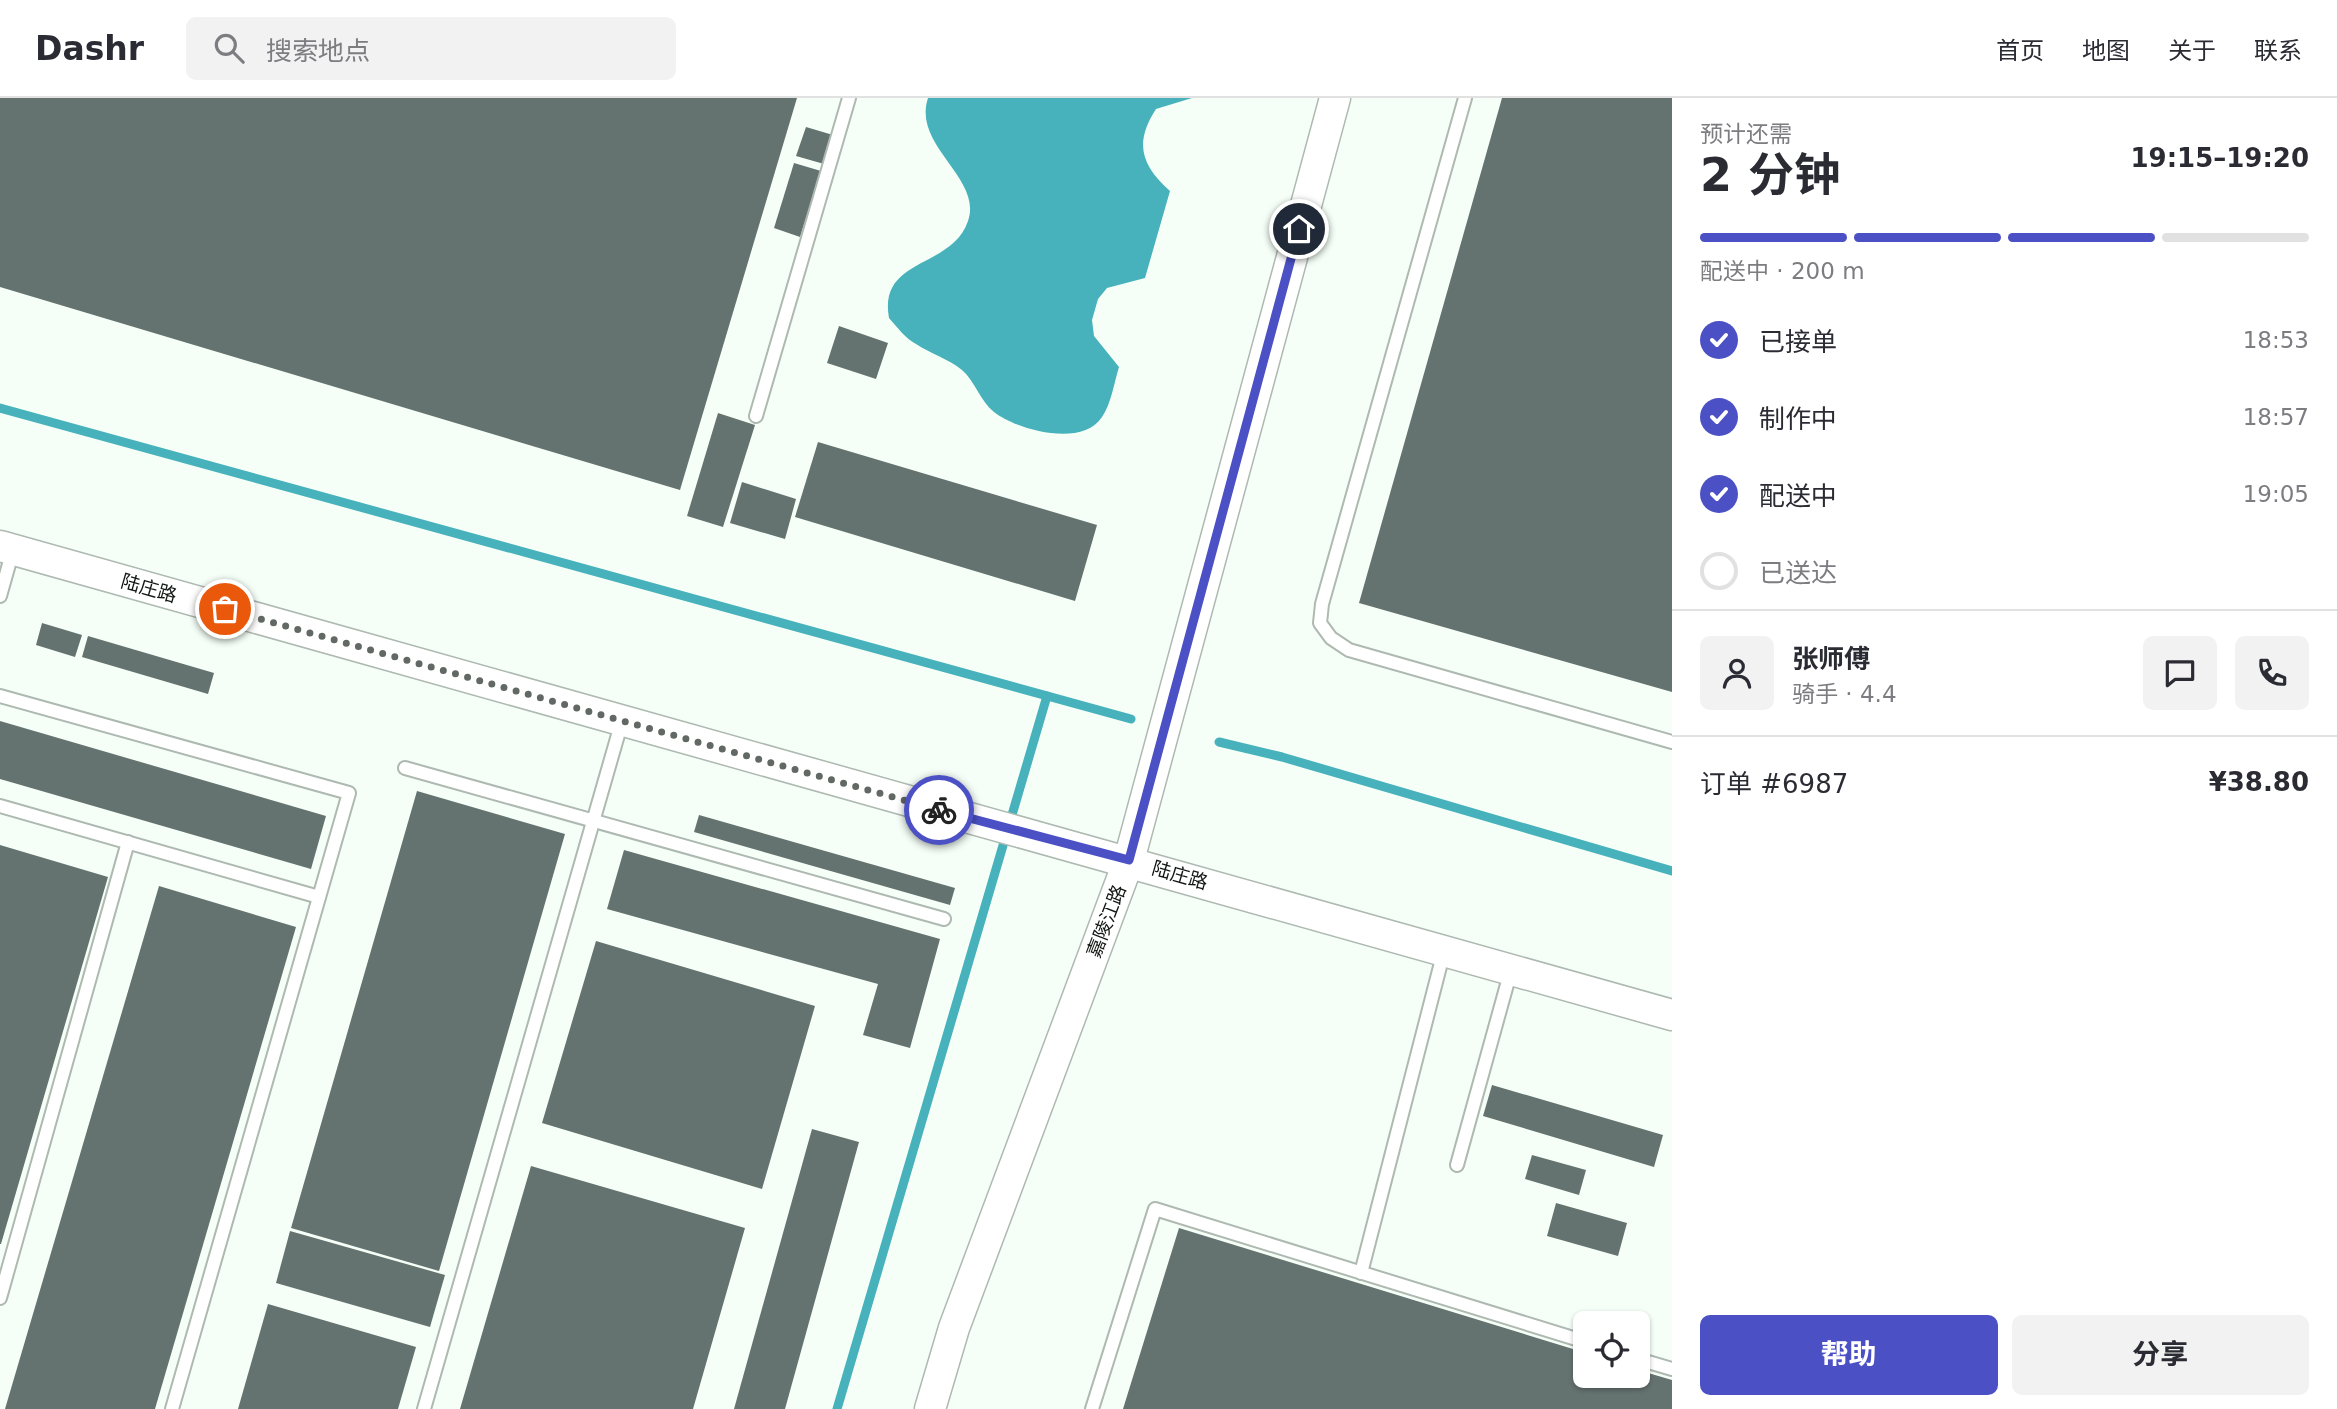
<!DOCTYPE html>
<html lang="zh">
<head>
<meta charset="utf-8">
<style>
	:root { --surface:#fff; --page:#f2f2f3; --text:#2b2b33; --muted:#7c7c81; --line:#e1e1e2; --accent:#4b50c5 }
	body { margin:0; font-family:"DejaVu Sans","Noto Sans SC",sans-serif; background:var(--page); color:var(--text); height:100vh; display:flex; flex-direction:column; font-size:26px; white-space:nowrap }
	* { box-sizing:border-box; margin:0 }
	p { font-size:23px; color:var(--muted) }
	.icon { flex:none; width:38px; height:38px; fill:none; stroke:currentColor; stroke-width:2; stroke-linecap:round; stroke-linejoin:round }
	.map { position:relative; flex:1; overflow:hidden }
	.drawer { display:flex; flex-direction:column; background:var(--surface); width:665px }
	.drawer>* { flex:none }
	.controls { position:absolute; left:1573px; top:1213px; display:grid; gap:14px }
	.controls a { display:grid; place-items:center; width:77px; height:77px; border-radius:10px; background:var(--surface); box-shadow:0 2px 5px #0004; font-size:35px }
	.pin { position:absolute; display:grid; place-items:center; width:60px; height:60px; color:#fff; margin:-30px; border:4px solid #fff; border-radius:50%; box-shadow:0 2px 7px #0007 }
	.courier { position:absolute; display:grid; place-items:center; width:70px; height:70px; margin:-35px; border:5px solid #4b50c5; border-radius:50%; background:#fff; color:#222; box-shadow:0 2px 9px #0007 }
	.headline em { font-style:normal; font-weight:700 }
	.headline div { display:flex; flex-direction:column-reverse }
	.headline { display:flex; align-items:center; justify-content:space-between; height:119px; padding:0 28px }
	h1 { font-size:46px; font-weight:700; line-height:52px }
	.bar { display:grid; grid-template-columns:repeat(4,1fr); gap:10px 7px; align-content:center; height:84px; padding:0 28px }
	.bar i { height:9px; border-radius:5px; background:var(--line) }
	.bar .current { background:var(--accent) }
	.bar p { grid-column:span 4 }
	.line { display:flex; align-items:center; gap:18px; padding:0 28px; border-top:2px solid var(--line) }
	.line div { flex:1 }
	.round { display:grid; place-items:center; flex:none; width:74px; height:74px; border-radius:10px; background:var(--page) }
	ol { padding:0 28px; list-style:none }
	li { display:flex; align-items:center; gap:21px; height:77px }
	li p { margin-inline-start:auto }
	li .icon { padding:7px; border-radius:50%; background:var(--accent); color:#fff; stroke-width:4 }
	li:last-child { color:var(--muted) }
	li i { width:38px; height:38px; border:4px solid var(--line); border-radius:50% }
	.cta { display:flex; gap:14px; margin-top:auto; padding:14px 28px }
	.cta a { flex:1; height:80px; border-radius:10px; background:var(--accent); color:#fff; font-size:28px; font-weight:700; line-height:80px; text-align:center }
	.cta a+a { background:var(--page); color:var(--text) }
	header { display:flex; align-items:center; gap:42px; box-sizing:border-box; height:98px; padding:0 35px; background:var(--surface); border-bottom:2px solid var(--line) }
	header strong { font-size:33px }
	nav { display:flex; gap:38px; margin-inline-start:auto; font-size:24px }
	.search { width:490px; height:63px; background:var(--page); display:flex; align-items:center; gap:18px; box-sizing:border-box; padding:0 24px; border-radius:10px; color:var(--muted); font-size:26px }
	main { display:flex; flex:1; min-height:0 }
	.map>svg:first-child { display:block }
	.water { fill:#47b2bb }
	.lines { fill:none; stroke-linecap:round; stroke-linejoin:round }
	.stream { stroke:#47b2bb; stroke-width:9 }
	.building { fill:#657370 }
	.service-casing { stroke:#aeb9b1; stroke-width:16 }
	.tertiary-casing { stroke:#aeb9b1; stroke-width:33 }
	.service { stroke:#fff; stroke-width:12 }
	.tertiary { stroke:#fff; stroke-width:30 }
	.done { stroke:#626863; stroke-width:7; stroke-dasharray:0 12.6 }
	.route { stroke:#4b50c5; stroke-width:9 }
	.labels { text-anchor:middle; stroke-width:7; stroke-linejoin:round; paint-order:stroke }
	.street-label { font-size:19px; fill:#131714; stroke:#fff }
</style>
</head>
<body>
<header>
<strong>Dashr</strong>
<div class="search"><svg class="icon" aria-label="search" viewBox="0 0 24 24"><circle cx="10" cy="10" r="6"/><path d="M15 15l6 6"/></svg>搜索地点</div>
<nav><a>首页</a><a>地图</a><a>关于</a><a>联系</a></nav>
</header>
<main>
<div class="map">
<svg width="1672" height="1311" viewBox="0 0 1672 1311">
	<rect width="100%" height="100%" fill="#f5fff7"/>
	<path class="water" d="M928 0H1192L1156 11C1134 45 1141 67 1170 93L1145 180 1107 190 1098 201 1092 222 1094 238 1119 269C1114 285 1111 306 1102 319 1082 350 1017 332 994 314 980 303 975 283 962 272 947 260 931 256 916 246 905 240 897 229 889 220 878 159 952 171 968 123 983 80 912 48 928 0Z"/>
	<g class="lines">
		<g class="stream">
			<path d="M0 310 1131 621"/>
			<path d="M1219 644 1282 659 1672 773"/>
			<path d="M837 1311 1047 598"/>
		</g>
	</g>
	<g class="building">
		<path d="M0 0H797L680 392 0 189Z"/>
		<path d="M1502 0H1672V594L1359 505Z"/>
		<path d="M806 29 833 37 824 66 796 58Z"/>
		<path d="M794 65 821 73 800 139 774 130Z"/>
		<path d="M839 228 888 245 876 281 827 265Z"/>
		<path d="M718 315 755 327 723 429 687 418Z"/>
		<path d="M818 344 1097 427 1075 503 795 419Z"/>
		<path d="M742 384 796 401 785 441 730 425Z"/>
		<path d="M42 525 82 537 75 559 36 547Z"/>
		<path d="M88 538 214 575 208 596 82 559Z"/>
		<path d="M0 623 326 718 311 771 0 681Z"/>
		<path d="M417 693 565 736 439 1173 291 1130Z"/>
		<path d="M699 717 955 790 950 807 694 734Z"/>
		<path d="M0 747 108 779 1 1146H0Z"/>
		<path d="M624 752 940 841 910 950 863 937 878 886 607 811Z"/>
		<path d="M159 788 296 829 155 1311H5Z"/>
		<path d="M596 843 815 908 762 1091 542 1025Z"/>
		<path d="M1492 987 1663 1037 1654 1069 1483 1018Z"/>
		<path d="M812 1031 859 1044 785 1311H734Z"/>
		<path d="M1532 1057 1586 1072 1579 1097 1525 1081Z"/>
		<path d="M531 1068 745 1130 693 1311H460Z"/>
		<path d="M1556 1105 1627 1125 1618 1158 1547 1138Z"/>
		<path d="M1179 1130 1586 1255V1278H1638V1272L1672 1282V1311H1123Z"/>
		<path d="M290 1133 445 1177 430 1229 276 1185Z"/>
		<path d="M268 1206 416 1249 398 1311H238Z"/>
	</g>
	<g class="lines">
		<g class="service-casing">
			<g id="service">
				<path d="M1465 0 1322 506 1320 525 1331 540 1349 552 1672 644"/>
				<path d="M756 318 849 0"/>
				<path d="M0 498 13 452"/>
				<path d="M0 598 349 695 172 1311"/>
				<path d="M405 670 944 821"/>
				<path d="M0 708 319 799"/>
				<path d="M1457 1067 1511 872"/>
				<path d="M1361 1175 1444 853"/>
				<path d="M0 1200 128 744"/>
				<path d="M1638 1261 1672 1271"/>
				<path d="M424 1311 622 623"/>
				<path d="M1092 1311 1155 1111 1586 1244"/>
			</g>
		</g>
		<g class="tertiary-casing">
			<g id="tertiary">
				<path d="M0 448 1672 917"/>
				<path d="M930 1311 954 1230 1129 762 1335 0"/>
			</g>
		</g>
		<use href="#service" class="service"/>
		<use href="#tertiary" class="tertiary"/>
	</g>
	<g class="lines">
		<path class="done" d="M225 511 939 712"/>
		<path class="route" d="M939 712 1129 762 1299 131"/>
	</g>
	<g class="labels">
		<g class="street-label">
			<text transform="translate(149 490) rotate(16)" y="7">陆庄路</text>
			<text transform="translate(1180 777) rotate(16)" y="7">陆庄路</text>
			<text transform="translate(1106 823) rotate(-69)" y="7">嘉陵江路</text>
		</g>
	</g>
</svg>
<div class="controls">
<a><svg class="icon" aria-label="locate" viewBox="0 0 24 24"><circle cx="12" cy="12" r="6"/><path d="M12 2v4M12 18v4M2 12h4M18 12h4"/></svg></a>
</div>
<div class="pin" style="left:225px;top:511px;background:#ea580c"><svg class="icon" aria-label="bag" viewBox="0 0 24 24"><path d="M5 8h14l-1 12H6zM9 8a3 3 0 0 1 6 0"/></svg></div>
<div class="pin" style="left:1299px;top:131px;background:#1f2937"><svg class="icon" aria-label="home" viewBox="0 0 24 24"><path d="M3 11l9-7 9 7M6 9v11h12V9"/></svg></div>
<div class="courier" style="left:939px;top:712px"><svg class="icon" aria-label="bike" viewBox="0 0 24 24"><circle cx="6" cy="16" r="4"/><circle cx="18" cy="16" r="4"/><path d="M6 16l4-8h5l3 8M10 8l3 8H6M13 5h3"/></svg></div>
</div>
<section class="drawer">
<div class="headline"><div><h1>2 分钟</h1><p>预计还需</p></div><em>19:15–19:20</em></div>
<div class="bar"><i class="current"></i><i class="current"></i><i class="current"></i><i></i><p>配送中 · 200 m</p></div>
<ol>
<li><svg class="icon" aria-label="check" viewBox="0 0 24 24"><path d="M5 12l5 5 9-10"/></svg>已接单<p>18:53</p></li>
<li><svg class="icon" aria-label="check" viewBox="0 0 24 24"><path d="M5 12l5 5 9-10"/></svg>制作中<p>18:57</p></li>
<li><svg class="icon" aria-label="check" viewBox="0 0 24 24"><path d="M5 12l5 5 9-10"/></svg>配送中<p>19:05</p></li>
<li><i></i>已送达</li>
</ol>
<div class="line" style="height:126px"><a class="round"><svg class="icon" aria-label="person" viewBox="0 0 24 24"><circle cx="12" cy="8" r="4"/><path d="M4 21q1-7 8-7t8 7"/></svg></a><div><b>张师傅</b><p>骑手 · 4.4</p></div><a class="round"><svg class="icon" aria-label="chat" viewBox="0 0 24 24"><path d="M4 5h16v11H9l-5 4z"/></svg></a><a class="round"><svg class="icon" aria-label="phone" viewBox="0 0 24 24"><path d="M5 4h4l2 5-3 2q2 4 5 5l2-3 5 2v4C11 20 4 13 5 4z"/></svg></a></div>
<div class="line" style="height:91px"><div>订单 #6987</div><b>¥38.80</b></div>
<div class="cta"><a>帮助</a><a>分享</a></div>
</section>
</main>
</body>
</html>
